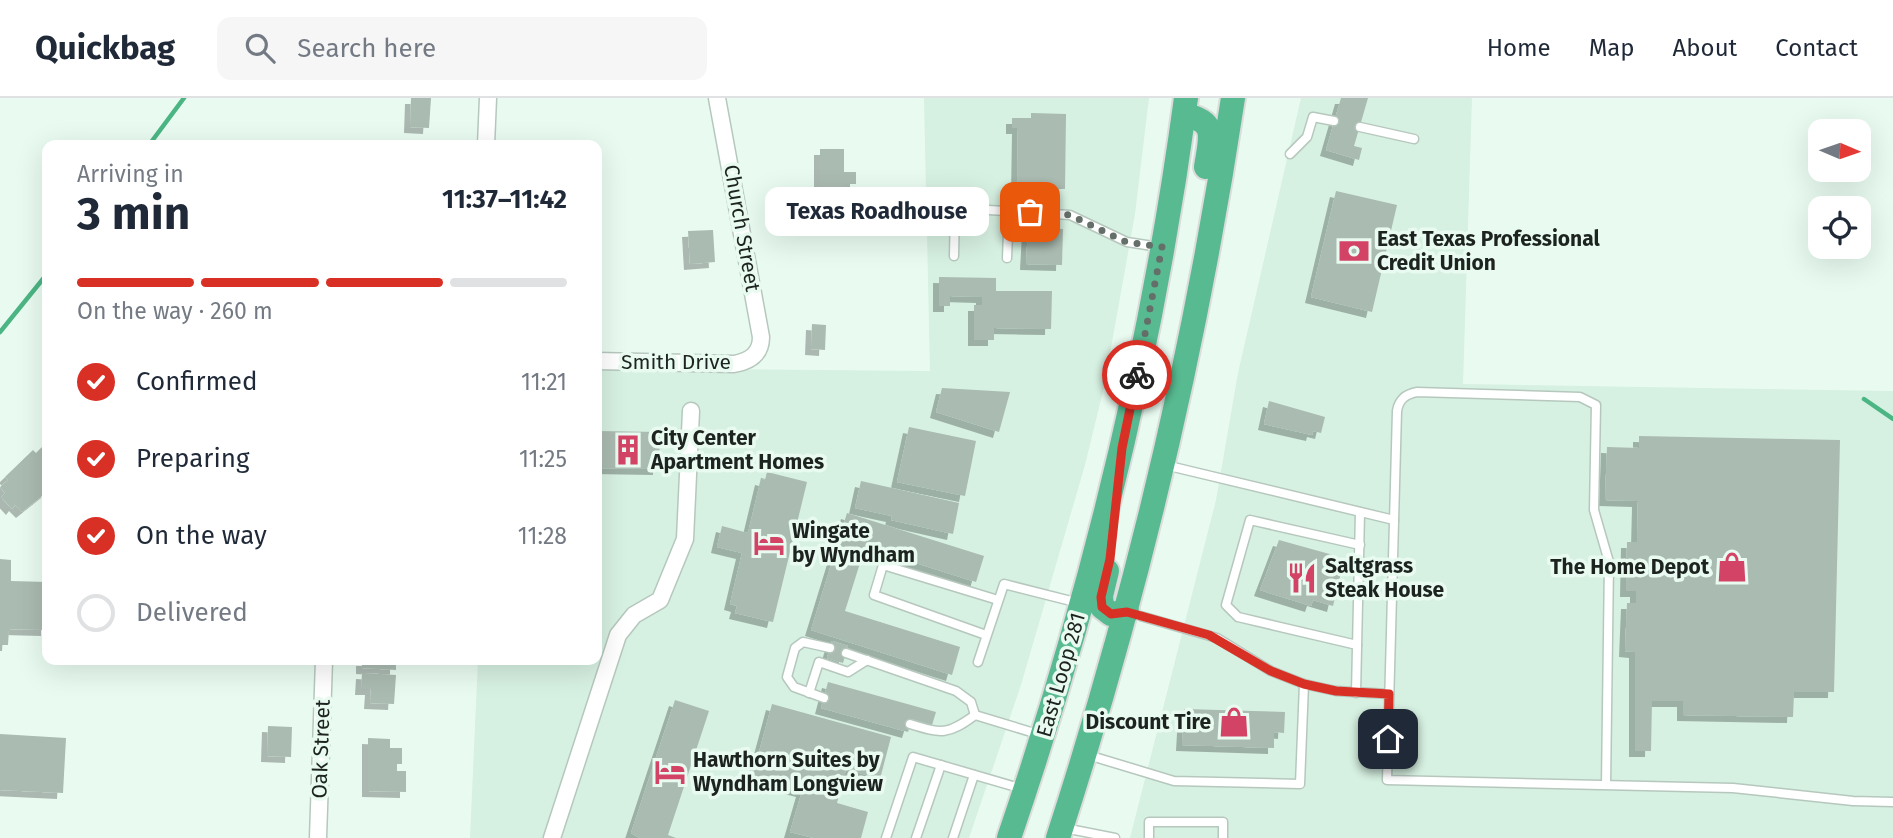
<!DOCTYPE html>
<html lang="en">
<head>
<meta charset="utf-8">
<style>
	:root { --surface:#fff; --page:#f6f6f7; --text:#1f2937; --muted:#747a83; --line:#e0e1e3; --accent:#d93025 }
	body { margin:0; font-family:"Fira Sans",sans-serif; background:var(--page); color:var(--text); height:100vh; display:flex; flex-direction:column; font-size:26px; white-space:nowrap }
	* { box-sizing:border-box; margin:0 }
	p { font-size:23px; color:var(--muted) }
	.icon { flex:none; width:38px; height:38px; fill:none; stroke:currentColor; stroke-width:2; stroke-linecap:round; stroke-linejoin:round }
	.map { position:relative; flex:1; overflow:hidden }
	.details { position:absolute; left:42px; top:42px; width:560px; height:525px; display:flex; flex-direction:column; background:var(--surface); border-radius:14px; box-shadow:0 7px 28px #0002 }
	.details>* { flex:none }
	.needle { width:46px; rotate:92deg }
	.fabs { position:absolute; left:1808px; top:21px; display:grid; gap:14px }
	.fabs a { display:grid; place-items:center; width:63px; height:63px; border-radius:14px; background:var(--surface); box-shadow:0 7px 28px #0002; font-size:35px }
	.pin { position:absolute; display:grid; place-items:center; width:60px; height:60px; color:#fff; margin:-30px; border-radius:14px; box-shadow:0 4px 10px #0006 }
	.courier { position:absolute; display:grid; place-items:center; width:70px; height:70px; margin:-35px; border:5px solid #d93025; border-radius:50%; background:#fff; color:#222; box-shadow:0 2px 9px #0007 }
	.bubble { position:absolute; height:49px; border-radius:14px; background:var(--surface); box-shadow:0 7px 28px #0002; font-size:23px; font-weight:700; line-height:49px; text-align:center }
	.headline em { font-style:normal; font-weight:700 }
	.headline div { display:flex; flex-direction:column-reverse }
	.headline { display:flex; align-items:center; justify-content:space-between; height:119px; padding:0 35px }
	h1 { font-size:46px; font-weight:700; line-height:52px }
	.bar { display:grid; grid-template-columns:repeat(4,1fr); gap:10px 7px; align-content:center; height:84px; padding:0 35px }
	.bar i { height:9px; border-radius:5px; background:var(--line) }
	.bar .active { background:var(--accent) }
	.bar p { grid-column:span 4 }
	ol { padding:0 35px; list-style:none }
	li { display:flex; align-items:center; gap:21px; height:77px }
	li p { margin-inline-start:auto }
	li .icon { padding:7px; border-radius:50%; background:var(--accent); color:#fff; stroke-width:4 }
	li:last-child { color:var(--muted) }
	li i { width:38px; height:38px; border:4px solid var(--line); border-radius:50% }
	header { display:flex; align-items:center; gap:42px; box-sizing:border-box; height:98px; padding:0 35px; background:var(--surface); border-bottom:2px solid var(--line) }
	header strong { font-size:33px }
	nav { display:flex; gap:38px; margin-inline-start:auto; font-size:24px }
	.search { width:490px; height:63px; background:var(--page); display:flex; align-items:center; gap:18px; box-sizing:border-box; padding:0 24px; border-radius:14px; color:var(--muted); font-size:26px }
	.map>svg:first-child { display:block }
	.built { fill:#d6f0e1 }
	.lines { fill:none; stroke-linecap:round; stroke-linejoin:round }
	.stream { stroke:#4cb584; stroke-width:4.5 }
	.building { fill:#aabbb1; filter:url(#shadow) }
	.service-casing { stroke:#b6c8be; stroke-width:11 }
	.minor-casing { stroke:#b6c8be; stroke-width:19 }
	.trunk-casing { stroke:#dbdcdb; stroke-width:28 }
	.service { stroke:#fff; stroke-width:8 }
	.minor { stroke:#fff; stroke-width:16 }
	.trunk { stroke:#57ba90; stroke-width:24 }
	.done { stroke:#646f69; stroke-width:7; stroke-dasharray:0 12.6 }
	.route { stroke:#d93025; stroke-width:9 }
	.labels { text-anchor:middle; stroke-width:7; stroke-linejoin:round; paint-order:stroke }
	.street-label { font-size:21px; fill:#1d2420; stroke:#e9fbf1 }
	.poi-label { font-size:21px; font-weight:bold; fill:#1d2420; stroke:#e9fbf1; text-anchor:start }
</style>
</head>
<body>
<header>
<strong>Quickbag</strong>
<div class="search"><svg class="icon" aria-label="search" viewBox="0 0 24 24"><circle cx="10" cy="10" r="6"/><path d="M15 15l6 6"/></svg>Search here</div>
<nav><a>Home</a><a>Map</a><a>About</a><a>Contact</a></nav>
</header>
<div class="map">
<svg width="1893" height="740" viewBox="0 0 1893 740">
	<defs>
		<filter id="shadow"><feDropShadow dx="-6" dy="6" stdDeviation="0" flood-color="#0004"/></filter>
	</defs>
	<rect width="100%" height="100%" fill="#e9fbf1"/>
	<g class="built">
		<path d="M924 0H1149L1135 116 1104 289 1085 367 1021 587 969 740H470L478 562H597V270L930 273Z"/>
		<path d="M1301 0H1472L1463 286 1893 293V740H1130L1216 402 1238 275Z"/>
	</g>
	<g class="lines">
		<g class="stream">
			<path d="M149 47 184 0"/>
			<path d="M0 234 47 176"/>
			<path d="M1864 301 1893 321"/>
		</g>
	</g>
	<g class="building">
		<path d="M411 0H431L429 30 410 29Z"/>
		<path d="M1341 0H1368L1354 48 1362 50 1359 62 1326 52Z"/>
		<path d="M1031 15 1066 16 1065 91H1017L1018 30H1012V20H1031Z"/>
		<path d="M820 51H844V74H856V86H844V98H820Z"/>
		<path d="M1336 93 1397 107 1372 214 1311 199Z"/>
		<path d="M1028 130 1063 131 1062 167 1026 166Z"/>
		<path d="M713 132 715 164 690 166 688 133Z"/>
		<path d="M939 179 996 180V193H1052L1051 231 994 230V242H974V207H982V199L950 198V208H939Z"/>
		<path d="M812 226 826 227 825 252 811 251Z"/>
		<path d="M942 290 1010 294 999 334 936 314Z"/>
		<path d="M1269 303 1325 319 1321 335 1313 333 1312 337 1264 326Z"/>
		<path d="M909 329 976 343 965 398 897 384Z"/>
		<path d="M597 333 660 334 659 371 597 370Z"/>
		<path d="M1639 338 1840 342 1834 594H1794L1793 619 1683 617V603H1652L1651 653H1635V554L1625 553 1627 505H1636V493H1626L1627 444H1637L1638 403 1605 402 1607 349 1639 350Z"/>
		<path d="M47 344V394L22 414 15 407 12 411 1 399 5 395 0 389 8 382 5 379 33 352 36 355Z"/>
		<path d="M767 374 807 384 773 524 735 515 737 508 730 506 742 455 717 449 722 428 748 435 761 381 765 382Z"/>
		<path d="M861 383 959 405 953 436 891 422 892 418 855 410Z"/>
		<path d="M847 415 984 458 976 484 865 449 845 513 960 549 952 577 811 532Z"/>
		<path d="M1279 442 1333 457 1330 466 1342 470 1333 508 1313 502 1311 508 1260 492Z"/>
		<path d="M0 461 11 462V483L47 484V532L9 531 8 547H0Z"/>
		<path d="M832 543 848 548 843 565 827 560Z"/>
		<path d="M362 562H396V572L362 570Z"/>
		<path d="M362 575 396 577 394 606 370 605 371 591H361Z"/>
		<path d="M828 584 936 614 932 627 912 621 908 634 821 610Z"/>
		<path d="M675 602 709 613 668 737 676 740H640L631 735Z"/>
		<path d="M772 606 891 639 880 681 846 671 837 705 868 714 861 740H814L790 734 802 693 752 680Z"/>
		<path d="M1184 611 1285 614 1284 635 1274 634V650L1182 647Z"/>
		<path d="M268 628 292 629 291 659 267 658Z"/>
		<path d="M0 636 66 640 63 695 0 692Z"/>
		<path d="M368 640 390 641V650H402V666H397V673H406V694L368 693Z"/>
	</g>
	<g class="lines">
		<g class="service-casing">
			<g id="service">
				<path d="M1360 29 1414 41"/>
				<path d="M1290 56 1307 39 1313 19 1334 23"/>
				<path d="M954 158 955 110 1070 117 1127 144 1159 149"/>
				<path d="M1007 160 1009 112"/>
				<path d="M1165 367 1394 422"/>
				<path d="M1130 515 1217 540 1271 573 1304 586 1336 593 1389 596"/>
				<path d="M986 537 874 497 883 467 998 502"/>
				<path d="M1357 547 1238 519 1226 507 1250 422 1360 447"/>
				<path d="M846 555 956 593 971 604 975 617"/>
				<path d="M978 564 1004 486 1079 505"/>
				<path d="M809 595 819 564 848 574 867 562"/>
				<path d="M1356 595 1360 414"/>
				<path d="M824 600 794 589 787 579 795 550 803 544 830 550"/>
				<path d="M975 617 1041 637"/>
				<path d="M910 626C942 636 948 637 975 617"/>
				<path d="M1088 657 1174 683 1300 686 1304 586"/>
				<path d="M1606 687 1609 464 1594 412 1596 307 1580 299 1417 294C1406 296 1399 301 1397 313L1387 682 1733 690 1853 703 1893 704"/>
				<path d="M1064 730 1115 740"/>
				<path d="M886 740 913 659 1023 691"/>
				<path d="M916 740 941 667"/>
				<path d="M953 740 974 677"/>
				<path d="M1149 740V724H1223V740"/>
			</g>
		</g>
		<g class="minor-casing">
			<g id="minor">
				<path d="M486 47 488 0"/>
				<path d="M597 263 734 266C750 263 761 256 761 239L717 0"/>
				<path d="M318 740 324 562"/>
				<path d="M552 740 618 537 634 517 660 502 685 441 691 313"/>
			</g>
		</g>
		<g class="trunk-casing">
			<g id="trunk">
				<path d="M1184 17C1219 23 1210 41 1206 69"/>
				<path d="M1107 473 1101 498 1102 509 1111 516 1127 514"/>
				<path d="M1009 740C1091 500 1152 252 1186 0"/>
				<path d="M1058 740C1137 497 1195 252 1233 0"/>
			</g>
		</g>
		<use href="#service" class="service"/>
		<use href="#minor" class="minor"/>
		<use href="#trunk" class="trunk"/>
	</g>
	<g class="lines">
		<path class="done" d="M1030 114 1070 117 1126 144 1162 149 1137 277"/>
		<path class="route" d="M1137 277 1122 350 1110 461 1101 499 1102 509 1111 516 1127 514 1209 537 1271 573 1304 586 1336 593 1389 596 1388 641"/>
	</g>
	<defs>
		<g id="bank-bare" transform="scale(2.415)"><path d="M-6-4H6V4H-6ZM0-2.3a2.3 2.3 0 1 0 0 4.6a2.3 2.3 0 1 0 0-4.6Z" fill="#d34365" stroke="#e9fbf1" stroke-width="2.5" paint-order="stroke"/></g>
		<g id="building-bare" transform="scale(2.415)"><path d="M-4-6H4V6H1V3H-1V6H-4ZM-2.5-4.3h1.7v1.8h-1.7ZM.8-4.3h1.7v1.8H.8ZM-2.5-1h1.7V.8h-1.7ZM.8-1h1.7V.8H.8Z" fill="#d34365" stroke="#e9fbf1" stroke-width="2.5" paint-order="stroke"/></g>
		<g id="hotel-bare" transform="scale(2.415)"><path d="M-6-4.5h1.5V1H6V5H4.5V3h-9V5H-6ZM-4 0a1.8 1.8 0 1 1 3.6 0ZM.5 0V-2.5h3Q6-2.5 6 0Z" fill="#d34365" stroke="#e9fbf1" stroke-width="2.5" paint-order="stroke"/></g>
		<g id="shop-bare" transform="scale(2.415)"><path d="M-5-2.5h2.3a2.7 3.5 0 0 1 5.4 0H5L5.5 6h-11ZM-1.5-2.5h3a1.5 2.3 0 0 0-3 0Z" fill="#d34365" stroke="#e9fbf1" stroke-width="2.5" paint-order="stroke"/></g>
		<g id="restaurant-bare" transform="scale(2.415)"><path d="M-5-6h1v4h1v-4h1v4h1v-4h1v5L-1.5 .5V6h-2V.5L-5-1ZM5-6V6H3V1.5H1.5Q1.5-4 5-6Z" fill="#d34365" stroke="#e9fbf1" stroke-width="2.5" paint-order="stroke"/></g>
	</defs>
	<g fill-rule="evenodd">
		<use href="#bank-bare" x="1354" y="153"/>
		<use href="#building-bare" x="628" y="352"/>
		<use href="#hotel-bare" x="769" y="445"/>
		<use href="#shop-bare" x="1732" y="469"/>
		<use href="#restaurant-bare" x="1302" y="480"/>
		<use href="#shop-bare" x="1234" y="624"/>
		<use href="#hotel-bare" x="670" y="674"/>
	</g>
	<g class="labels">
		<g class="street-label">
			<text transform="translate(742 130) rotate(80)" y="7">Church Street</text>
			<text x="676" y="271">Smith Drive</text>
			<text transform="translate(1061 577) rotate(-74)" y="7">East Loop 281</text>
			<text transform="translate(321 651) rotate(-88)" y="7">Oak Street</text>
		</g>
		<g class="poi-label">
			<text x="1377" y="148">East Texas Professional<tspan x="1377" dy="24">Credit Union</tspan></text>
			<text x="651" y="347">City Center<tspan x="651" dy="24">Apartment Homes</tspan></text>
			<text x="792" y="440">Wingate<tspan x="792" dy="24">by Wyndham</tspan></text>
			<text x="1325" y="475">Saltgrass<tspan x="1325" dy="24">Steak House</tspan></text>
			<text x="1709" y="476" text-anchor="end">The Home Depot</text>
			<text x="1211" y="631" text-anchor="end">Discount Tire</text>
			<text x="693" y="669">Hawthorn Suites by<tspan x="693" dy="24">Wyndham Longview</tspan></text>
		</g>
	</g>
</svg>
<div class="fabs">
<a><svg class="needle" viewBox="-14 -14 28 28"><path d="M0-13l5 13h-10z" fill="#e53935"/><path d="M0 13l5-13h-10z" fill="#747a83"/></svg></a>
<a><svg class="icon" aria-label="locate" viewBox="0 0 24 24"><circle cx="12" cy="12" r="6"/><path d="M12 2v4M12 18v4M2 12h4M18 12h4"/></svg></a>
</div>
<div class="pin" style="left:1030px;top:114px;background:#ea580c"><svg class="icon" aria-label="bag" viewBox="0 0 24 24"><path d="M5 8h14l-1 12H6zM9 8a3 3 0 0 1 6 0"/></svg></div>
<div class="pin" style="left:1388px;top:641px;background:#1f2937"><svg class="icon" aria-label="home" viewBox="0 0 24 24"><path d="M3 11l9-7 9 7M6 9v11h12V9"/></svg></div>
<div class="courier" style="left:1137px;top:277px"><svg class="icon" aria-label="bike" viewBox="0 0 24 24"><circle cx="6" cy="16" r="4"/><circle cx="18" cy="16" r="4"/><path d="M6 16l4-8h5l3 8M10 8l3 8H6M13 5h3"/></svg></div>
<div class="bubble" style="left:765px;top:89px;width:224px">Texas Roadhouse</div>
<section class="details">
<div class="headline"><div><h1>3 min</h1><p>Arriving in</p></div><em>11:37–11:42</em></div>
<div class="bar"><i class="active"></i><i class="active"></i><i class="active"></i><i></i><p>On the way · 260 m</p></div>
<ol>
<li><svg class="icon" aria-label="check" viewBox="0 0 24 24"><path d="M5 12l5 5 9-10"/></svg>Confirmed<p>11:21</p></li>
<li><svg class="icon" aria-label="check" viewBox="0 0 24 24"><path d="M5 12l5 5 9-10"/></svg>Preparing<p>11:25</p></li>
<li><svg class="icon" aria-label="check" viewBox="0 0 24 24"><path d="M5 12l5 5 9-10"/></svg>On the way<p>11:28</p></li>
<li><i></i>Delivered</li>
</ol>
</section>
</div>
</body>
</html>
